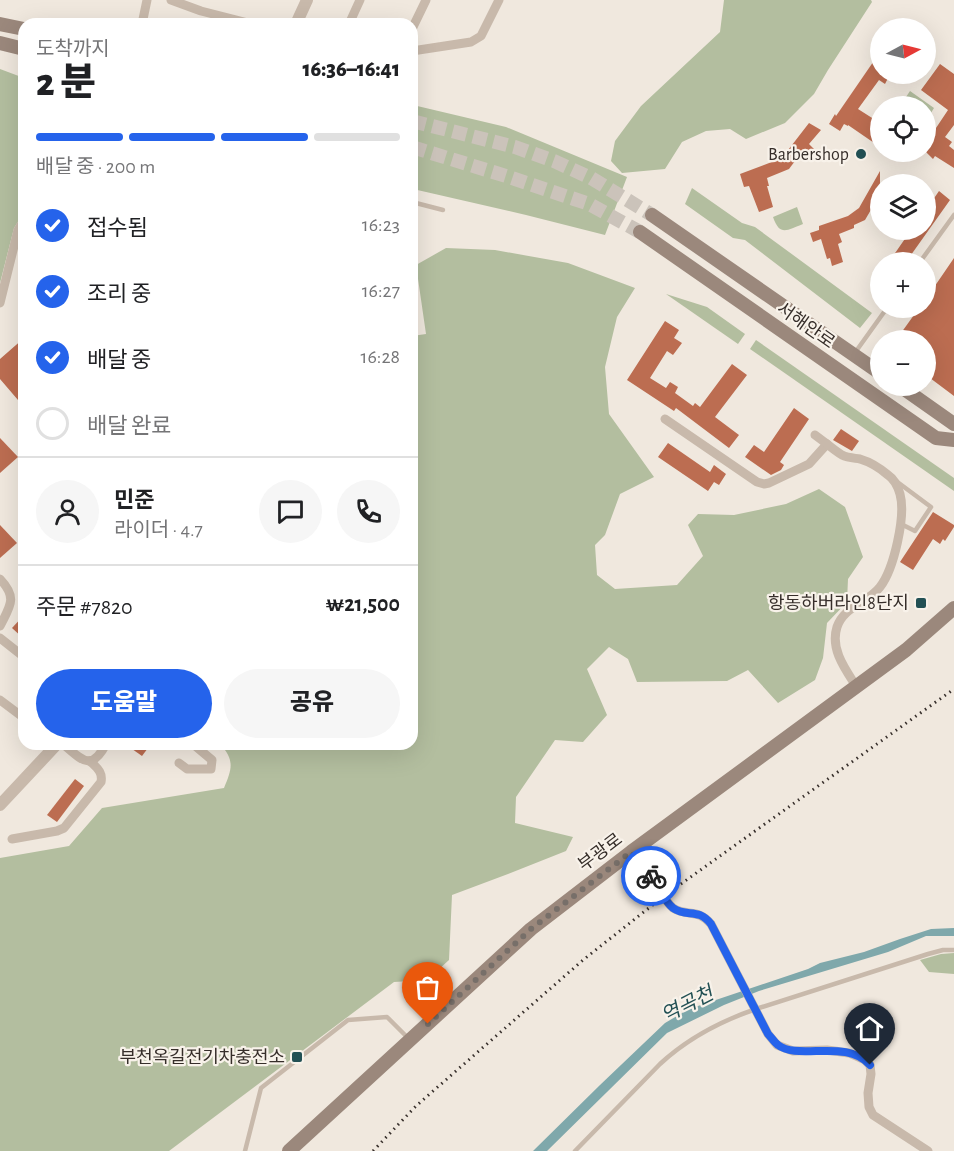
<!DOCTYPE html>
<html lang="ko">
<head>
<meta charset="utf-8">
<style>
	:root { --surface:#fff; --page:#f6f6f6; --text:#202124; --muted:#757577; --line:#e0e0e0; --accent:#2563eb }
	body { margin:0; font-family:"Alegreya Sans","Noto Sans KR",sans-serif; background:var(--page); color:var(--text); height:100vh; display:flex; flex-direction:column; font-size:22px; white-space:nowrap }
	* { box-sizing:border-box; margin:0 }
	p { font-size:20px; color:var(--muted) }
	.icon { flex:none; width:33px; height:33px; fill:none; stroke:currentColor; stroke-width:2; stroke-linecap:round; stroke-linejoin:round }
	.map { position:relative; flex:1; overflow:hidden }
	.panel { position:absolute; left:18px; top:18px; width:400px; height:732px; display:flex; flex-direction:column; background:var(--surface); border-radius:18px; box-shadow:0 6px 24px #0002 }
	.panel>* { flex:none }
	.needle { width:39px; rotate:83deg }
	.buttons { position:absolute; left:870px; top:18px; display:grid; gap:12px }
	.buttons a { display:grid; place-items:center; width:66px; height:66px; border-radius:50%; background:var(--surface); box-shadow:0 6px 24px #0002; font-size:30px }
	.pin { position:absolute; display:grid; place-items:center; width:51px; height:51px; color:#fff; margin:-62px -26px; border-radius:50% 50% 50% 0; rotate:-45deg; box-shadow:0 0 6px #0007 }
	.pin .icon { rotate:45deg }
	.courier { position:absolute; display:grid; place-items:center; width:60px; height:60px; margin:-30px; border:4px solid #2563eb; border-radius:50%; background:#fff; color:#222; box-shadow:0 2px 8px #0007 }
	.headline em { font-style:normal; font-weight:800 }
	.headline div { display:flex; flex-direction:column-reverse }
	.headline { display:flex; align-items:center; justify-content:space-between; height:102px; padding:0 18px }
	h1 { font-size:39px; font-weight:800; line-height:45px }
	.bar { display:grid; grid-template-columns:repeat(4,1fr); gap:9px 6px; align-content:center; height:72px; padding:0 18px }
	.bar i { height:8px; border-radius:4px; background:var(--line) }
	.bar .current { background:var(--accent) }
	.bar p { grid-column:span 4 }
	.line { display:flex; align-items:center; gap:15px; padding:0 18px; border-top:2px solid var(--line) }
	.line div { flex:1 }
	.round { display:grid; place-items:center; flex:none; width:63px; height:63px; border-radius:32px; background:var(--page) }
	ol { padding:0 18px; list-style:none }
	li { display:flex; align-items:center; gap:18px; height:66px }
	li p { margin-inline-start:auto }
	li .icon { padding:6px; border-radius:50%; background:var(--accent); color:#fff; stroke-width:4 }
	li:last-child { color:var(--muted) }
	li i { width:33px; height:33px; border:3px solid var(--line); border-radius:50% }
	.action { display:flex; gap:12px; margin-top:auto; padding:12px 18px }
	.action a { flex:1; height:69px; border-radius:36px; background:var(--accent); color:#fff; font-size:24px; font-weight:800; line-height:69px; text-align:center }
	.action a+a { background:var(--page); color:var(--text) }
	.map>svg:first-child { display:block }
	.green { fill:#b3be9f }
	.water { fill:#7fa8ab }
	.building { fill:#bc6d51 }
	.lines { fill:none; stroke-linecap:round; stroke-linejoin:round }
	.secondary-tunnel { stroke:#cbc3ba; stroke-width:14; stroke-dasharray:14 7; stroke-linecap:butt }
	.service { stroke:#c8b9ab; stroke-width:4.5 }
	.minor { stroke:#c8b9ab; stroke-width:9 }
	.tertiary { stroke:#c8b9ab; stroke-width:12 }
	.secondary { stroke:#9b887c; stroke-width:14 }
	.rail { stroke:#362e2a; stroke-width:3; stroke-dasharray:1.5 4.5; stroke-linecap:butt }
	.done { stroke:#776f69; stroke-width:6; stroke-dasharray:0 10.8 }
	.route { stroke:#2563eb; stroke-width:8 }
	.poi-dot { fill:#225054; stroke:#f8f2ea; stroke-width:2 }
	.labels { text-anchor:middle; stroke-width:4.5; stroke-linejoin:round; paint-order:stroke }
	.poi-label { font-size:18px; fill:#362e2a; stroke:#f8f2ea; text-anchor:end }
	.street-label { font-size:18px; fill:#362e2a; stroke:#f8f2ea }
	.water-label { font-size:20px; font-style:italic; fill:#225054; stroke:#f8f2ea }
</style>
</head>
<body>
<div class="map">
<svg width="954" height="1151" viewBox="0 0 954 1151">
	<rect width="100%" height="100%" fill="#f0e8de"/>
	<g class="green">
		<path d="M724 0H871L872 2 828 70 814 94 785 123 746 139 730 129 706 131 682 142 665 169 622 173 611 161 615 141 641 106 720 32Z"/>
		<path d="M0 69 24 78V212L14 228 0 283Z"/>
		<path d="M910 91 934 108 926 121V106H900Z"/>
		<path d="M413 105 506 127 627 177 605 235 526 215 413 189Z"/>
		<path d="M692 188 742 223 755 227 872 313 860 328 745 240 733 238 685 204Z"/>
		<path d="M797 207 803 224C787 230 780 237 773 217Z"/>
		<path d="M446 248 495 250 568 263 635 288 617 317 605 367 609 414 654 477 620 494 605 535 595 545 597 575 615 589 677 585 703 556 688 525 698 514 734 515 786 504 819 489 845 507 863 557 848 579 847 602 827 623 823 658 815 680 778 703 748 670 727 681 637 682 628 659 609 647 587 669 607 715 583 742 555 740 516 797 515 823 573 837 566 851 508 874 452 895 449 960 427 980 394 982 169 1151H0V858L69 846 102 808 224 788C232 769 235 760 220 744H412V336L426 334 416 265Z"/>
		<path d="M666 294 707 307 745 334 738 344Z"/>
		<path d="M756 340 954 478V491L750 349Z"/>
		<path d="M954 953V974L929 972 920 960 941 954Z"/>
	</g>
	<path class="water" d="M954 928V936H926L888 952 759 991 724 1005 667 1033 547 1151H533L600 1085 665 1023 689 1009 808 969 820 963 864 952 900 939 931 929Z"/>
	<g class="building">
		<path d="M880 52V74H890L885 84 879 80 858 109 880 123V147L848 125V126L844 124 840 131 829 124 835 114 836 116Z"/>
		<path d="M940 64 954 74V125L945 137 952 142 949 146 954 150V168L935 156 933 159 926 152V143L948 110 921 90Z"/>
		<path d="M809 123 821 130 809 144 814 149 807 158 801 153 789 169 767 178 769 186H767L773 207 759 212 749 186 744 187 740 174 777 160 785 154Z"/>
		<path d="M880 171V214L872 208 865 220 854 225V228L839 234 842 242 838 244 843 262 832 266 830 258 827 259 821 239 813 242 810 233 819 230V226L848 216 859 208Z"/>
		<path d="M939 191 950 200 906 262H897L891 259 911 230H926V210Z"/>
		<path d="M954 258V396L926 375V340H896L919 308H926V299Z"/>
		<path d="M880 274V294L871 287Z"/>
		<path d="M665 321 679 330 674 338 682 343 673 355 667 351 650 378 666 388 670 382 678 387 675 393 693 406 695 403 700 407 732 364 747 375 715 417 739 435 729 448 676 408 674 411 627 380Z"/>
		<path d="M24 338V366L19 370 24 375V407L0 379V359Z"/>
		<path d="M794 408 809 419 780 462 784 465 781 470 771 475 745 457 754 445 764 452Z"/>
		<path d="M841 429 859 441 852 451 833 440Z"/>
		<path d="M0 438 18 457 0 473Z"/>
		<path d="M668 443 710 472 714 465 726 474 719 485 714 482 708 491 658 457Z"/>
		<path d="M933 512 954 525V527L945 541 943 539 940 544 933 539 913 570 900 562Z"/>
		<path d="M0 525 17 543 0 558Z"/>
		<path d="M24 615V639L12 628Z"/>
		<path d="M125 744H151L142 756Z"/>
		<path d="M75 779 84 786 57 822 47 815Z"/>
	</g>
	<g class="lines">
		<g class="secondary-tunnel">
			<path d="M412 121 515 147 554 161 591 178 652 215"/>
			<path d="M412 147 506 176 589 204 640 232"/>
		</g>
		<g class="service">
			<path d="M412 202 443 210"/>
			<path d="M920 262 954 215"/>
			<path d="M854 354 887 308"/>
			<path d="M896 481 931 507 915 531 901 524"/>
			<path d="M245 1151 261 1088 348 1020 387 1017 409 1039"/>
			<path d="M575 1151 660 1064C687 1039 721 1021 756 1009L928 954 943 950H954"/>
		</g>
		<g class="minor">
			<path d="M171 0 201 11 252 24"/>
			<path d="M142 24 147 0"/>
			<path d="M349 24 360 0"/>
			<path d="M412 29 426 0"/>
			<path d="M412 51 471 42 481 36 499 0"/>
			<path d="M0 303 18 230 24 220"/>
			<path d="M665 419 757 482 764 484 769 483 809 464 827 444C832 448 837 452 842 455 848 458 854 458 860 459 870 462 881 469 888 475 894 479 898 487 900 494 906 516 894 569 880 587 868 603 844 606 837 627 830 649 845 669 856 686"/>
			<path d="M815 435 827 444"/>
			<path d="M0 579C18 598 10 606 0 626"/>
			<path d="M0 638 24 657"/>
			<path d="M0 700 24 718"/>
			<path d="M63 744C82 760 91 772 106 744"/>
			<path d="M179 763 187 769H211L212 760 193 744"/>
			<path d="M12 839 57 831 64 828 101 782C103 772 97 768 90 761"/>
			<path d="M631 852C637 859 643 866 649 874 656 883 664 901 673 908 687 917 698 908 711 924L768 1034 777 1045 793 1051 827 1050 849 1053 865 1060 870 1065 871 1074 868 1093 869 1107 873 1115 928 1151"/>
		</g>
		<g class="tertiary">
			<path d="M296 24 307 0"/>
			<path d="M0 805 57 744"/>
		</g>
		<g class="secondary">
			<path d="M0 24 24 29"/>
			<path d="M0 43 24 49"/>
			<path d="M652 215 880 373"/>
			<path d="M640 232 936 438 954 440"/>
			<path d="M900 386 954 424"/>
			<path d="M289 1151 531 929 631 852 906 650 954 608"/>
		</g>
		<path class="rail" d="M373 1151 416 1106 583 960 664 896 954 689"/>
	</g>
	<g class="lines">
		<path class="done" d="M428 1024 531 929 631 852 651 876"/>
		<path class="route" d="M651 876C656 884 666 903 673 908 687 918 698 907 711 924L768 1034C771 1037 774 1042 778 1045 798 1061 847 1038 870 1065"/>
	</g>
	<g class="poi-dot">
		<circle cx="861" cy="154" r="6"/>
		<rect x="915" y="597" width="12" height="12" rx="3"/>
		<rect x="291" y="1051" width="12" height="12" rx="3"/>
	</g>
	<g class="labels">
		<g class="poi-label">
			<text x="849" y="160">Barbershop</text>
			<text x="909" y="609">항동하버라인8단지</text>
			<text x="285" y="1063">부천옥길전기차충전소</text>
		</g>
		<g class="street-label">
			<text transform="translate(806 325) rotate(35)" y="6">서해안로</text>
			<text transform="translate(600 852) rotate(-37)" y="6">부광로</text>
		</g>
		<g class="water-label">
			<text transform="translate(687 1004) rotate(-27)" y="7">역곡천</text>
		</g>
	</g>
</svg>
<div class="buttons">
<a><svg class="needle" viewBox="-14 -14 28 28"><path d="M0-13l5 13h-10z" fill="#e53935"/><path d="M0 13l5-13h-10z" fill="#757577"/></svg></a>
<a><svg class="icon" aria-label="locate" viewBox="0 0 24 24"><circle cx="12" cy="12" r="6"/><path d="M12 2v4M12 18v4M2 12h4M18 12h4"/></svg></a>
<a><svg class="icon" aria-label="layers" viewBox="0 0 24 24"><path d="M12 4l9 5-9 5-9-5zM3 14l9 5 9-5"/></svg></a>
<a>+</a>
<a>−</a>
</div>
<div class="pin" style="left:428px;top:1024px;background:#ea580c"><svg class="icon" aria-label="bag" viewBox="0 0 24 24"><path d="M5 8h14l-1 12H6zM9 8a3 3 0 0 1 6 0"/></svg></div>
<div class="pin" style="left:870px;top:1065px;background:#1f2937"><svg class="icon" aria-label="home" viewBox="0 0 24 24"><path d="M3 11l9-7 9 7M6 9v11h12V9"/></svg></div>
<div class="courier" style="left:651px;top:876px"><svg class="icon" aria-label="bike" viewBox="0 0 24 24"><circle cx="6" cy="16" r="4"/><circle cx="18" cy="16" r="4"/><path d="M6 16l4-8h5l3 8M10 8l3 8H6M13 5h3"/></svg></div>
<section class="panel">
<div class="headline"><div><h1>2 분</h1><p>도착까지</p></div><em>16:36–16:41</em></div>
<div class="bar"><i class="current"></i><i class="current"></i><i class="current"></i><i></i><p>배달 중 · 200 m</p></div>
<ol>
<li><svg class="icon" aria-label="check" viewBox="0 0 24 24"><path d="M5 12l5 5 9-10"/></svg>접수됨<p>16:23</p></li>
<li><svg class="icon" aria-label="check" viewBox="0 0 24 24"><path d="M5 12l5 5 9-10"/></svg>조리 중<p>16:27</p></li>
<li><svg class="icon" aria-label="check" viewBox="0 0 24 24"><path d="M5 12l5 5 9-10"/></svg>배달 중<p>16:28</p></li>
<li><i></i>배달 완료</li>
</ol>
<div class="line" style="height:108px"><a class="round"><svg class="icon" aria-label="person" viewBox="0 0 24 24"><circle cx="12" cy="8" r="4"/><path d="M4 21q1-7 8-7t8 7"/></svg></a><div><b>민준</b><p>라이더 · 4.7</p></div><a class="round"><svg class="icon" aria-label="chat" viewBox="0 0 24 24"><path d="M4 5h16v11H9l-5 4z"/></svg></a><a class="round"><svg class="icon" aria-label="phone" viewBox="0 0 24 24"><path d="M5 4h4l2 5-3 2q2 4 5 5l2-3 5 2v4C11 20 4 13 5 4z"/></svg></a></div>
<div class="line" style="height:78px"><div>주문 #7820</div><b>₩21,500</b></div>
<div class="action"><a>도움말</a><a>공유</a></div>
</section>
</div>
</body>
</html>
